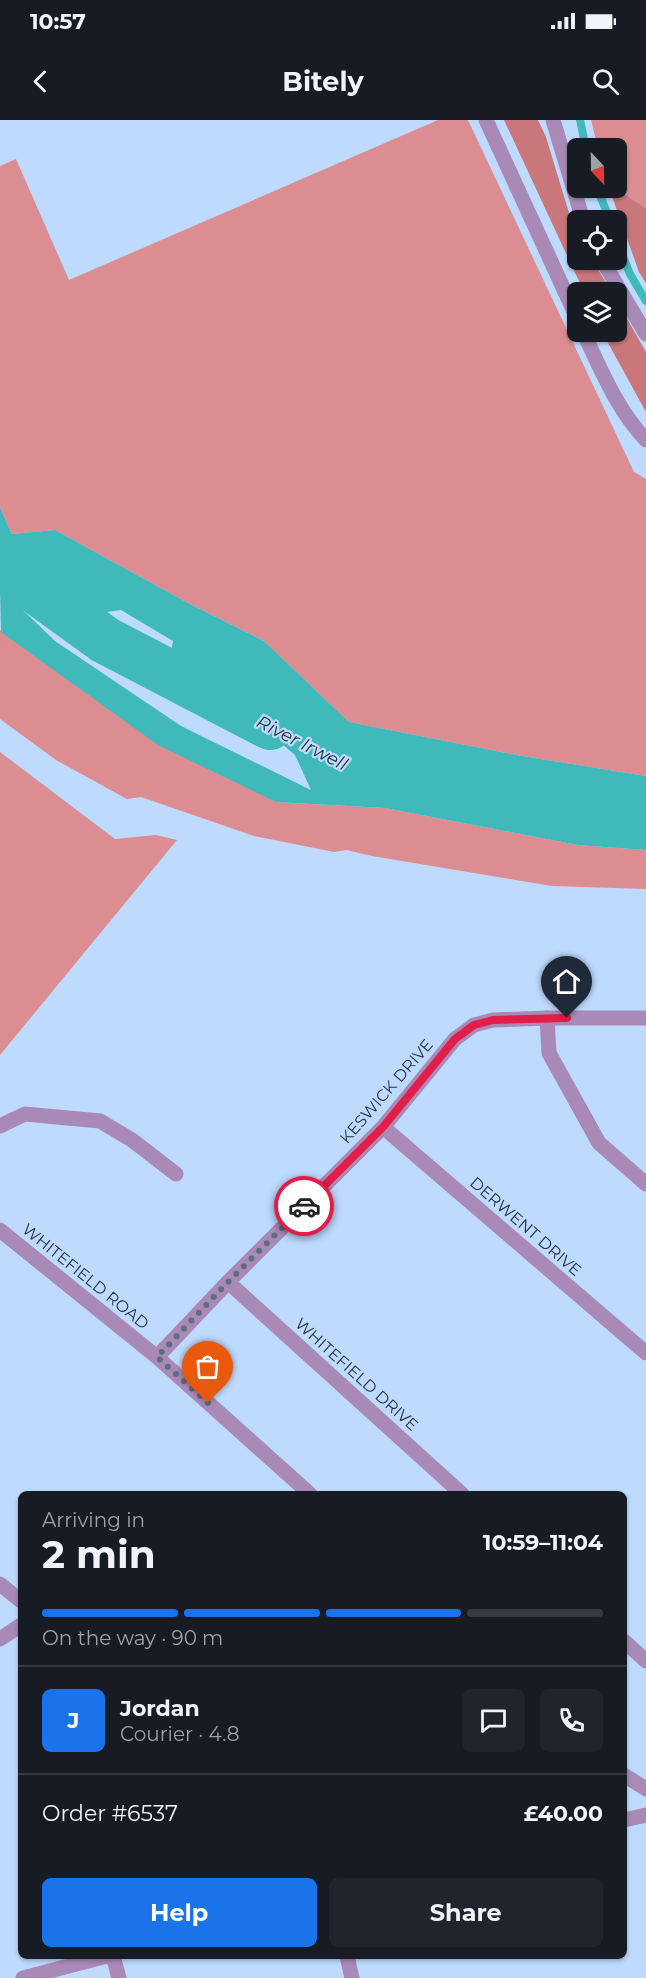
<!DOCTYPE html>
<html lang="en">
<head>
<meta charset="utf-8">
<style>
	:root { --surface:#171b24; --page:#20242c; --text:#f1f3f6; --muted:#9ea1a6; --line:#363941; --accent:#1a73e8 }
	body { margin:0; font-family:Montserrat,sans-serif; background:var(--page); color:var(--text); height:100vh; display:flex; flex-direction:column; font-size:22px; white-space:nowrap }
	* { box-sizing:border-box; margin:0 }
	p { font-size:20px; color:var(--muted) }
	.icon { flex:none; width:33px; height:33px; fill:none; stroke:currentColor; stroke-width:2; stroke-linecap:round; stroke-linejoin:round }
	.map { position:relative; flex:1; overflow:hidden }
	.sheet { position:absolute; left:18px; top:1371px; width:609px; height:468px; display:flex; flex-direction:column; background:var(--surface); border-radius:9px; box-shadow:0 2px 4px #0004 }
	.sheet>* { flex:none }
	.needle { width:39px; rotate:158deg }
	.buttons { position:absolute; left:567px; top:18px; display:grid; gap:12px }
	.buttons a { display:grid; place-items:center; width:60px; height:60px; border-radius:9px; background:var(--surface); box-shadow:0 2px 4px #0004; font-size:30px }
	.pin { position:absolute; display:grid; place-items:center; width:51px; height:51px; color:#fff; margin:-62px -26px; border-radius:50% 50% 50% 0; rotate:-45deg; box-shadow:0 0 6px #0007 }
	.pin .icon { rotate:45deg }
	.courier { position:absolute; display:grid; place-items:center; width:60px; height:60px; margin:-30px; border:4px solid #e11d48; border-radius:50%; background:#fff; color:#222; box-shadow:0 2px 8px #0007 }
	.summary em { font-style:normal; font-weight:700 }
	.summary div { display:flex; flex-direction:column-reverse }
	.summary { display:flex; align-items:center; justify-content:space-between; height:102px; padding:0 24px }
	h1 { font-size:39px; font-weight:700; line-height:45px }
	.bar { display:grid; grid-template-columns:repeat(4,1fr); gap:9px 6px; align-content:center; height:72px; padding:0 24px }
	.bar i { height:8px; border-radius:4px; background:var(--line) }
	.bar .on { background:var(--accent) }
	.bar p { grid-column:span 4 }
	.line { display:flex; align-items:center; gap:15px; padding:0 24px; border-top:2px solid var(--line) }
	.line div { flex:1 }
	.round { display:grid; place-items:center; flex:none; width:63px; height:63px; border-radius:9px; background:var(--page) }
	.action { display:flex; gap:12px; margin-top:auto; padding:12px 24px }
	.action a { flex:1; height:69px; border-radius:9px; background:var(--accent); color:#fff; font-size:24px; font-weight:700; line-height:69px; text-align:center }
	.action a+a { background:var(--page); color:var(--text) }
	.status { display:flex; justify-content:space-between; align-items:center; height:42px; padding:0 30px; background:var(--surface); direction:ltr }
	.status svg { height:16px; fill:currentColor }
	header { display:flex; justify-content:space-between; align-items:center; height:78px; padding:0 24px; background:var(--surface); font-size:27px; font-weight:700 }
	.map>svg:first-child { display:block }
	.green { fill:#dc8d92 }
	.forest { fill:#ca777c }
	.water { fill:#3fb9ba }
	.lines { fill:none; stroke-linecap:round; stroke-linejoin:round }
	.stream { stroke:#3fb9ba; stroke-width:8 }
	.river { stroke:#3fb9ba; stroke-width:48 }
	.minor { stroke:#a989b6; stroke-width:15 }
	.done { stroke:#5c6d83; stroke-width:6; stroke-dasharray:0 10.8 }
	.route { stroke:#e11d48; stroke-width:8 }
	.labels { text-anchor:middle; stroke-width:4.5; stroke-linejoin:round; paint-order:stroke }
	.street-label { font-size:16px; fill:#273240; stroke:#bedaff }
	.water-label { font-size:18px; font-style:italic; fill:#1c3131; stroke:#bedaff }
</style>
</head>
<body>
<div class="status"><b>10:57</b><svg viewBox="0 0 49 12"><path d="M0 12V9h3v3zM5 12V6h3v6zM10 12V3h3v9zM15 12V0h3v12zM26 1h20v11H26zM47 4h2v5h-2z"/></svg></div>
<header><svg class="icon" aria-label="back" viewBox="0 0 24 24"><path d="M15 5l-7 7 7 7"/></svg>Bitely<svg class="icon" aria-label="search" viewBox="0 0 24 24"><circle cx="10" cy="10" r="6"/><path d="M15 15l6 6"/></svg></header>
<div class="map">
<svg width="646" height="1858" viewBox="0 0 646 1858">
	<rect width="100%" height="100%" fill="#bedaff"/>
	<g class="green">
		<path d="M438 0H468L634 352 646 359V656L522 636 349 602 264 521 188 483 55 410 12 414 0 388V46L16 39 69 160Z"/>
		<path d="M591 0H646V88L615 68 616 28H598Z"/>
		<path d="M0 510 66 558 276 682 385 688 578 725 646 730V769L552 766 372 736 347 730 334 732 254 716 141 677 127 679 56 640 0 599Z"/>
		<path d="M0 632 115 719 156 715 177 720 0 935Z"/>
	</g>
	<g class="forest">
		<path d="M504 0H538L546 17 573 106 577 114 578 140H592L612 172H584Z"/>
		<path d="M609 68H615L646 88V163L639 152Z"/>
		<path d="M617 181 646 232V292L602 212H616Z"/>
	</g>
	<path class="water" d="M0 388 12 414 55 410 188 483 264 521 349 602 522 636 646 656V730L578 725 385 688 276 682 158 625 1 512 0 468 55 521 181 606 311 670 295 635 270 614 227 591 200 563 169 543 173 521 121 490 84 495 40 484 27 458 0 455Z"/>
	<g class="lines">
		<g class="stream">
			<path d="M580 0 586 28"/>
			<path d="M597 68 610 100"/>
			<path d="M616 119 630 154 646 181"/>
		</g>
		<path class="river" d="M0 444 105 520 270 606"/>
		<g class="minor">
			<path d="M486 0 578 200"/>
			<path d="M553 0 583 100"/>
			<path d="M602 140 646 214"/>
			<path d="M583 212C601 249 617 290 646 320"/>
			<path d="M547 898 549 933 599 1023 646 1064"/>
			<path d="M0 1006 25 994 100 1001 132 1020 176 1054"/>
			<path d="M383 1007 646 1233"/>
			<path d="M0 1110 157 1237 310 1374"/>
			<path d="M228 1162 462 1374"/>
			<path d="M157 1237 228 1162 383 1007 455 919 474 905 493 900 547 898H646"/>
			<path d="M0 1464 21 1481"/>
			<path d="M0 1519 21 1505"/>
			<path d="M624 1521 646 1541"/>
			<path d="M624 1655 646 1669"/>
			<path d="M624 1700 646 1695"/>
			<path d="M113 1836 119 1858"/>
			<path d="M347 1836 352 1858"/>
			<path d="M23 1858 107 1836"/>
		</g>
	</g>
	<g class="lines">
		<path class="done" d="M208 1283 157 1237 228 1162 304 1086"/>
		<path class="route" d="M304 1086 383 1007 455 919 474 905 493 900 567 898"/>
	</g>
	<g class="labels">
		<g class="street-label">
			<text transform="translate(386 971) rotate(-49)" y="6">KESWICK DRIVE</text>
			<text transform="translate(526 1106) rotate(41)" y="6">DERWENT DRIVE</text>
			<text transform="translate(86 1156) rotate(39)" y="6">WHITEFIELD ROAD</text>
			<text transform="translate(357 1254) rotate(42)" y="6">WHITEFIELD DRIVE</text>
		</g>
		<g class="water-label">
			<text transform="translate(302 623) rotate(27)" y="6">River Irwell</text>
		</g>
	</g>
</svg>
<div class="buttons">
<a><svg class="needle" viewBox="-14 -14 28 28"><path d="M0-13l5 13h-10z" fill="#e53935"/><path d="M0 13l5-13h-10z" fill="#9ea1a6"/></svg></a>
<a><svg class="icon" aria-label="locate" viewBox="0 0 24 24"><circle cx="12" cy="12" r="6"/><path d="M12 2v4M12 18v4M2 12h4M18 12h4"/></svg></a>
<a><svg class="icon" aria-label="layers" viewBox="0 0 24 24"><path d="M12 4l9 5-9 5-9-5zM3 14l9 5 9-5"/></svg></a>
</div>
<div class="pin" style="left:208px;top:1283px;background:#ea580c"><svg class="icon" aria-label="bag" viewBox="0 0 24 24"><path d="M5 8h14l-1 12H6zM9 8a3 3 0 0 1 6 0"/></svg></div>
<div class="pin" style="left:567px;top:898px;background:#1f2937"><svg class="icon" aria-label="home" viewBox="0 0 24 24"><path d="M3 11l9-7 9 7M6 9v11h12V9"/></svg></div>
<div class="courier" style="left:304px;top:1086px"><svg class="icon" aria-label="car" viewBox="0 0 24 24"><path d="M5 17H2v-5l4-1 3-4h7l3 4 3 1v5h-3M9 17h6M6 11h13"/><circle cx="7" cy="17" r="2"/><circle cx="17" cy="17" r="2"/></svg></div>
<section class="sheet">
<div class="summary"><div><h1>2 min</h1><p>Arriving in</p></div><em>10:59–11:04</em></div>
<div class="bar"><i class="on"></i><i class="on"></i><i class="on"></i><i></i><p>On the way · 90 m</p></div>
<div class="line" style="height:108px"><b class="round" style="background:var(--accent);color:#fff">J</b><div><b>Jordan</b><p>Courier · 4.8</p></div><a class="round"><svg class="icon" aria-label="chat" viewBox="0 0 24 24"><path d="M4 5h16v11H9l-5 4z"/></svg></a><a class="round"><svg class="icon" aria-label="phone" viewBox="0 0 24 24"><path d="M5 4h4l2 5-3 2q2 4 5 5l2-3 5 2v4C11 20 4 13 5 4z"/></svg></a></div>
<div class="line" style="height:78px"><div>Order #6537</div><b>£40.00</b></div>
<div class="action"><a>Help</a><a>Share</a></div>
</section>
</div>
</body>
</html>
